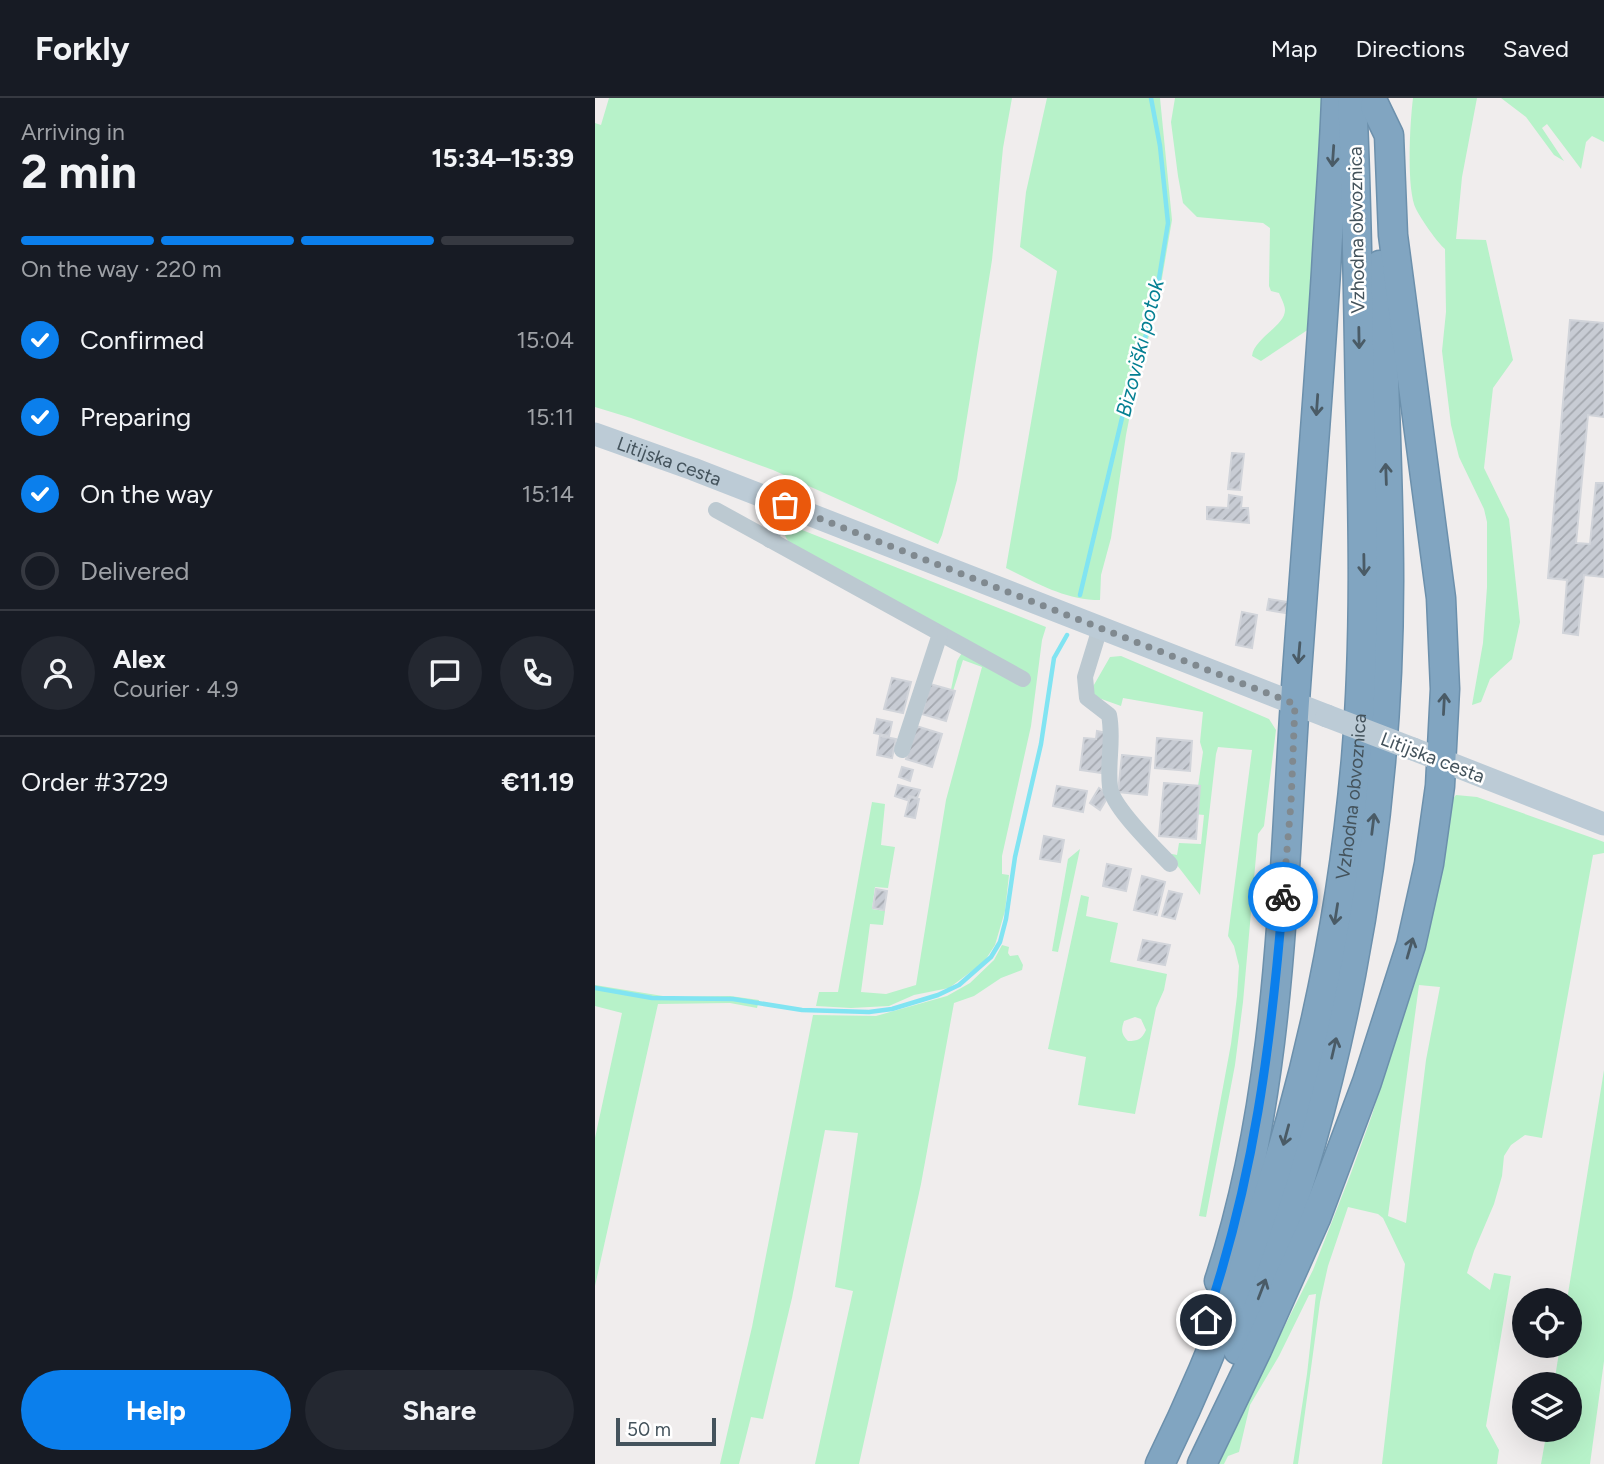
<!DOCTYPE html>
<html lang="en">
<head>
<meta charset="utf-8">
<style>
	:root { --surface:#171b24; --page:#242831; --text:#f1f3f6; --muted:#9ea1a6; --line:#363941; --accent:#0b7fec }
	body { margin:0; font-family:Figtree,sans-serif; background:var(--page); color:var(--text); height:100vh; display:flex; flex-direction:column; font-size:26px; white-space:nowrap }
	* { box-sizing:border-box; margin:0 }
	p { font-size:23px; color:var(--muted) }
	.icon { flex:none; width:38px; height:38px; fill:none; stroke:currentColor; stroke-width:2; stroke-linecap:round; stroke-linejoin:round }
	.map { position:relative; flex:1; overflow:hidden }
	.side { display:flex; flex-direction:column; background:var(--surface); width:595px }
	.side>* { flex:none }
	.fabs { position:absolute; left:917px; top:1190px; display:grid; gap:14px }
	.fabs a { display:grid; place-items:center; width:70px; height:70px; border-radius:50%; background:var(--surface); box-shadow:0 7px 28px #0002; font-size:35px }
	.scale { position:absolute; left:21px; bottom:18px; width:100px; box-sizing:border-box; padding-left:7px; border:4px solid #44535c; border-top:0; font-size:19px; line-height:24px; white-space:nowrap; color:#44535c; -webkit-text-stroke:5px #fff; paint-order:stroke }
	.pin { position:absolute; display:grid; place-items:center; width:60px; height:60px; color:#fff; margin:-30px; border:4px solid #fff; border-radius:50%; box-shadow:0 2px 7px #0007 }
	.courier { position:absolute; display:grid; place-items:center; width:70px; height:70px; margin:-35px; border:5px solid #0b7fec; border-radius:50%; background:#fff; color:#222; box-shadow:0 2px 9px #0007 }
	.summary em { font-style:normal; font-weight:700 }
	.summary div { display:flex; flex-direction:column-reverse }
	.summary { display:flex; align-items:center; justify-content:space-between; height:119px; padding:0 21px }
	h1 { font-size:46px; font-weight:700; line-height:52px }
	.bar { display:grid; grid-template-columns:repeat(4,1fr); gap:10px 7px; align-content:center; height:84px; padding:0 21px }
	.bar i { height:9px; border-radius:5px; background:var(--line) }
	.bar .selected { background:var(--accent) }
	.bar p { grid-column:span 4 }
	.line { display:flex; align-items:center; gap:18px; padding:0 21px; border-top:2px solid var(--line) }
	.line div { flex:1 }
	.round { display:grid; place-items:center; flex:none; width:74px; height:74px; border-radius:37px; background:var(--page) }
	ol { padding:0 21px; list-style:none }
	li { display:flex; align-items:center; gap:21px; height:77px }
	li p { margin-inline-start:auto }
	li .icon { padding:7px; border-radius:50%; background:var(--accent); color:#fff; stroke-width:4 }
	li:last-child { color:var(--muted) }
	li i { width:38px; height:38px; border:4px solid var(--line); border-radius:50% }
	.cta { display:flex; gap:14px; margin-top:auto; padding:14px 21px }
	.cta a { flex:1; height:80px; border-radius:42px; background:var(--accent); color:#fff; font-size:28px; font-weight:700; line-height:80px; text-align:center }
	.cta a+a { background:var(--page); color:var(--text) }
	header { display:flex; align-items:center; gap:42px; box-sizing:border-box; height:98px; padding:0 35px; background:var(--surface); border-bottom:2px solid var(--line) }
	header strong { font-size:33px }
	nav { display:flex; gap:38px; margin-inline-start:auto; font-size:24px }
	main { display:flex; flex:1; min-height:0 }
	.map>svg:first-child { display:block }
	.grass { fill:#b7f2c9; fill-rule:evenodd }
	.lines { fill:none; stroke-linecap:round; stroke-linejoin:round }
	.stream { stroke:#81e4f2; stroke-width:4.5 }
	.building { fill:url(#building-hatch); stroke:#d1d4da; stroke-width:2 }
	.highway-casing { stroke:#6c90ac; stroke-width:31 }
	.street { stroke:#bcc9d1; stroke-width:16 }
	.secondary { stroke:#bccbd6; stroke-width:23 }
	.highway { stroke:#81a5c1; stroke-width:28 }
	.secondary-bridge { stroke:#bccbd6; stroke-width:23 }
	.oneway { stroke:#4a5b66 }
	.done { stroke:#80898f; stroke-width:7; stroke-dasharray:0 12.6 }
	.route { stroke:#0b7fec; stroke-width:9 }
	.labels { text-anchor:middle; stroke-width:5; stroke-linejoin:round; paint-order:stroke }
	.street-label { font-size:19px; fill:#44535c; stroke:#fff }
	.water-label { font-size:21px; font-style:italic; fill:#047f92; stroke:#fff }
</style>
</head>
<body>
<header>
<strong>Forkly</strong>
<nav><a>Map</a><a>Directions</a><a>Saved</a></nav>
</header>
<main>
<section class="side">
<div class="summary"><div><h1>2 min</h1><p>Arriving in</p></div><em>15:34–15:39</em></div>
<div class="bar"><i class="selected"></i><i class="selected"></i><i class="selected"></i><i></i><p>On the way · 220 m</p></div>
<ol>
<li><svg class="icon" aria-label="check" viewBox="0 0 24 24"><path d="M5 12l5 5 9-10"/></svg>Confirmed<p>15:04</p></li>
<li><svg class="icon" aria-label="check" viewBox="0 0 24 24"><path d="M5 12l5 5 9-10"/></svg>Preparing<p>15:11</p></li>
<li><svg class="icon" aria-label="check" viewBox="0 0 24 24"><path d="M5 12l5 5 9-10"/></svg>On the way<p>15:14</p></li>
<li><i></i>Delivered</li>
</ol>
<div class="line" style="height:126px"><a class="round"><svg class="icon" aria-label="person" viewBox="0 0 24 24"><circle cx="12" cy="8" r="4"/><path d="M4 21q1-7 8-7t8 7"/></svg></a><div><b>Alex</b><p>Courier · 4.9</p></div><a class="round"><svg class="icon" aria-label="chat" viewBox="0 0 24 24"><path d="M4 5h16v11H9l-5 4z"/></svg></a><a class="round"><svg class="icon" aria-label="phone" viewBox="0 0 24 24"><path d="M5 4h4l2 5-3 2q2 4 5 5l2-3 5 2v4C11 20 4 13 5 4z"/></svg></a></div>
<div class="line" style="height:91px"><div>Order #3729</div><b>€11.19</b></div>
<div class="cta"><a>Help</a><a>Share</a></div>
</section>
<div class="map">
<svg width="1009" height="1366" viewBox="0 0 1009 1366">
	<defs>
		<pattern id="building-hatch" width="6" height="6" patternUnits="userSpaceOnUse" patternTransform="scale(1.75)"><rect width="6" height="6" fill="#c8ccd4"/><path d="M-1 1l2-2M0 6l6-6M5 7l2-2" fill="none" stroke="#a4a8af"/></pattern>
	</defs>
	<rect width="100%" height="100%" fill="#f0eded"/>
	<g class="grass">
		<path d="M14 0H417L408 50 397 162 362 382 347 437 343 446 178 372 36 320 0 309V25L6 27Z"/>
		<path d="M452 0H565L577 122 562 209 542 281 531 337 516 440 506 477 505 502C470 502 442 485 411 470L462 173 425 149 431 94Z"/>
		<path d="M580 0H730L717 229 666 263 657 258C659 240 690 228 690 212 690 207 686 200 684 195L676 193 674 188 675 130 668 125 602 119 588 105 583 78 576 24Z"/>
		<path d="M818 0H882L867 79 861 141 891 142 918 262 898 290 889 370 914 421 925 524 917 561 895 581 886 604 877 607 888 545 892 489V424L889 411 864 359 856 327 847 253 851 214 850 151C842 144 826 121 821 111 811 91 815 24 818 0Z"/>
		<path d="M906 0H1009V44L997 38 991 44 986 71 952 26 947 30 969 63 959 57 931 19Z"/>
		<path d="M192 426 451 529 447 542 436 628 407 758V776L414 777 410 813 400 847 389 864 354 890 319 897 294 908 256 910 221 908 224 894H243L277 704 290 706 286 747 300 749 293 790 280 789 277 811 290 813 288 827 275 826 266 894 291 896 321 887 351 702 387 569 368 562 351 615 362 563 368 553 196 446C190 440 187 434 192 426Z"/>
		<path d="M526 558 674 621 681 632 669 728 663 736 648 904 640 967 611 1119 604 1118 636 946 642 898 644 868 639 848 633 838 657 652 623 649 621 656 605 797 575 758 577 756 582 757 584 745 606 746 609 717 599 716 608 654 605 644 608 614 528 600 526 608 498 598 496 592 515 559Z"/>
		<path d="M861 697 882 699 1009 744V755L998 757 947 1040 930 1037 916 1047 909 1058 907 1078 899 1106 879 1153 872 1175 895 1192 899 1175 916 1178 891 1328 904 1352 902 1366H787L810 1166 788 1120 783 1116 753 1109 733 1168 725 1204 703 1366H698L712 1276 721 1196 714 1197 684 1258 655 1307 644 1354 633 1358 629 1366H620L718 1172 756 1075 777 1017 836 821 857 702ZM824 887 845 889 831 962 811 1125 793 1118Z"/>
		<path d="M485 751 463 854 457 853 473 761Z"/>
		<path d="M486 797 494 799 491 818 523 825 515 864 572 876 569 892 561 910 540 1016 483 1007 491 959 453 951ZM540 919 546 921 551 932C547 941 543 943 533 943 526 936 526 932 529 923Z"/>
		<path d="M407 847 414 849 413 855 415 858 423 857 428 867 427 872 406 880 379 898 359 905 326 1086 264 1366H220L258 1193 240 1189 263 1035 230 1032 197 1200 168 1321 156 1319 144 1366H125L157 1229 218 917 281 918 352 898 375 885 399 862Z"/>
		<path d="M0 887 74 899 135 898 164 902 162 910 135 905 63 906 0 1188V1040L27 915 0 908Z"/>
		<path d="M1009 972V1263L995 1366H946L952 1332H975V1286H959L965 1248H975V1202H972Z"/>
	</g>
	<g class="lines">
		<g class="stream">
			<path d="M485 497 527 320 560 205 573 125 565 48 556 0"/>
			<path d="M0 890 57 900 138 901 207 912 274 914 297 911 343 897 364 887 396 859 405 844 411 821 420 759 446 646 459 560 472 537"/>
		</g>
	</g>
	<g class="building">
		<path d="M975 222 1009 225V319L993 317 981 445 995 446 1001 385H1009V479L989 477 983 537 968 535 972 482 953 480Z"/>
		<path d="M637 355 649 356 645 392 633 391Z"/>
		<path d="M634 397 647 399 646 410H653L654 425 612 421V409L633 410Z"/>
		<path d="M674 501 693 504 691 515 672 512Z"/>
		<path d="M647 514 662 517 657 550 641 547Z"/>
		<path d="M297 580 316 584 308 615 289 611Z"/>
		<path d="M335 586 360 593 351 623 327 616Z"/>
		<path d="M282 621 297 624 294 638 279 635Z"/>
		<path d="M321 628 347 636 337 669 311 661Z"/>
		<path d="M502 633 512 635 507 675 485 672 489 640 501 641Z"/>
		<path d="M285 638 301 641 297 660 282 657Z"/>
		<path d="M562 640 597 643 595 673 560 670Z"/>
		<path d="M527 657 556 660 552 697 523 694Z"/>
		<path d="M307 669 318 672 315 683 304 679Z"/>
		<path d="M569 685 605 688 601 741 564 738Z"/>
		<path d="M303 687 325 692 322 700 314 698 312 702 300 698Z"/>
		<path d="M462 688 492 693 488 714 458 708Z"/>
		<path d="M504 690 514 697 505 712 495 705Z"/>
		<path d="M315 699 324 701 320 720 310 718Z"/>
		<path d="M449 738 469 742 465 764 445 761Z"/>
		<path d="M512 766 536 771 531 793 508 788Z"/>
		<path d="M547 778 570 784 562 817 539 812Z"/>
		<path d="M281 791 292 793 289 812 278 810Z"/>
		<path d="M574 793 587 796 580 821 567 818Z"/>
		<path d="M548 842 575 847 570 867 543 862Z"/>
	</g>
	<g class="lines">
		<g class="highway-casing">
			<g id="highway">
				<path d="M624 1183C686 996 687 797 700 603 710 460 722 317 731 173 734 116 739 58 741 0"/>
				<path d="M643 1252C744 1016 794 739 794 483 794 378 788 273 785 167"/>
				<path id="s2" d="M565 1366C673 1146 740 904 761 660 771 540 768 421 765 302 763 201 762 101 757 0"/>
				<path d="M607 1366 662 1252 721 1120 772 984 816 847 834 766 845 688 850 591 846 500 798 137 794 37 780 8"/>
			</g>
		</g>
		<g class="street">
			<path d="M121 412 428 581"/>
			<path d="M175 442 189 407"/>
			<path d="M505 530 490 579 492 600 514 617C519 641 512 665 515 689 517 709 560 750 575 766"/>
			<path d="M307 652 345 536"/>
		</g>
		<g class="secondary">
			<path id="s1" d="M0 336 98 371 732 618"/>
			<path d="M818 651 1009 726"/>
		</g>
		<use href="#highway" class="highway"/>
		<path class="secondary-bridge" d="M732 618 818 651"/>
	</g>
	<defs><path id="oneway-shaft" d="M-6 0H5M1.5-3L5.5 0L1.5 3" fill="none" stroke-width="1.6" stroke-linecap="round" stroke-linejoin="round" transform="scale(1.75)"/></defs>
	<g class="oneway">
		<use href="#oneway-shaft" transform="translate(738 58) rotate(94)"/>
		<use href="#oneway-shaft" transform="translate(764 240) rotate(89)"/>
		<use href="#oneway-shaft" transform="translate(722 307) rotate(94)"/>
		<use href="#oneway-shaft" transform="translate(791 376) rotate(-92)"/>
		<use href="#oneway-shaft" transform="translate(769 467) rotate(89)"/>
		<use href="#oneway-shaft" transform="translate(704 555) rotate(95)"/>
		<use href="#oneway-shaft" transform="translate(849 606) rotate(-87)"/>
		<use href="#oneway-shaft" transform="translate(778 726) rotate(-83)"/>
		<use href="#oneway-shaft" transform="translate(741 816) rotate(99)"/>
		<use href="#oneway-shaft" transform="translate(815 850) rotate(-74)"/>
		<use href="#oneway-shaft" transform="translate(739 950) rotate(-77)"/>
		<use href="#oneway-shaft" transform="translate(691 1037) rotate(105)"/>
		<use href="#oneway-shaft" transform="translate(667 1191) rotate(-69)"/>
	</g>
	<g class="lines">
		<path class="done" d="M190 407 700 606 696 705 688 799"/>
		<path class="route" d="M611 1222C659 1080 676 948 688 799"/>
	</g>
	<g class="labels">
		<g class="street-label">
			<text transform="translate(761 132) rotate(-91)" y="7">Vzhodna obvoznica</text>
			<text dy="7" stroke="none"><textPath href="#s1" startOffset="79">Litijska cesta</textPath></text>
			<text transform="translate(838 659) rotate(21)" y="7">Litijska cesta</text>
			<text dy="7" stroke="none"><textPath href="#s2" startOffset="698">Vzhodna obvoznica</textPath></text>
		</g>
		<g class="water-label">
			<text transform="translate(545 250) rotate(-76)" y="7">Bizoviški potok</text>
		</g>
	</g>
</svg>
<div class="fabs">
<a><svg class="icon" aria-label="locate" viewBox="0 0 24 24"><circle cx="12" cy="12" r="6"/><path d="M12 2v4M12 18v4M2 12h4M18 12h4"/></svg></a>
<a><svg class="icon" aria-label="layers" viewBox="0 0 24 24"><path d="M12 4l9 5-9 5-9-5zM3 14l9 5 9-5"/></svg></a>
</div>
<div class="scale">50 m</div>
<div class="pin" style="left:190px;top:407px;background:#ea580c"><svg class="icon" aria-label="bag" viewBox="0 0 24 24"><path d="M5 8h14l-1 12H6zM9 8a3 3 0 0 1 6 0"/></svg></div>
<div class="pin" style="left:611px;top:1222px;background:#1f2937"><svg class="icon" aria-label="home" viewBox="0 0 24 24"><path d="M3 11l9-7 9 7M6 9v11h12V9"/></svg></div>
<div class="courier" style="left:688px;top:799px"><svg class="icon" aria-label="bike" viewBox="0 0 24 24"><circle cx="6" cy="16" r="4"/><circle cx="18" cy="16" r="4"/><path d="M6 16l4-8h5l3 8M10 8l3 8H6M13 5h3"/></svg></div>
</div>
</main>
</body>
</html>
